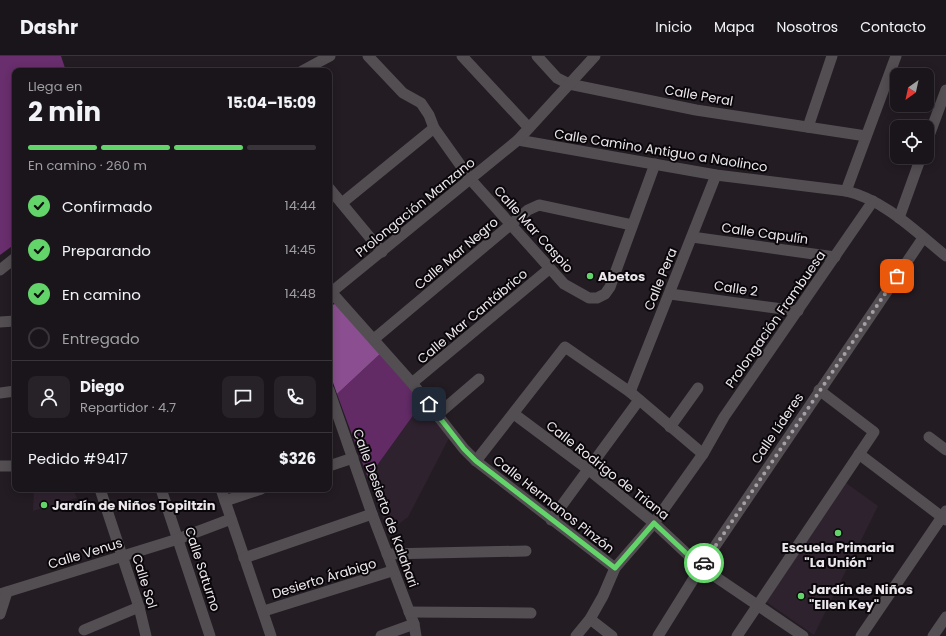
<!DOCTYPE html>
<html lang="es">
<head>
<meta charset="utf-8">
<style>
	:root { --surface:#1a151a; --page:#272227; --text:#f1f3f6; --muted:#9f9fa2; --line:#383439; --accent:#63d469 }
	body { margin:0; font-family:Poppins,sans-serif; background:var(--page); color:var(--text); height:100vh; display:flex; flex-direction:column; font-size:15px; white-space:nowrap }
	* { box-sizing:border-box; margin:0 }
	p { font-size:13px; color:var(--muted) }
	.icon { flex:none; width:22px; height:22px; fill:none; stroke:currentColor; stroke-width:2; stroke-linecap:round; stroke-linejoin:round }
	.map { position:relative; flex:1; overflow:hidden }
	.panel { position:absolute; left:12px; top:12px; width:320px; height:424px; display:flex; flex-direction:column; background:var(--surface); border-radius:8px; box-shadow:0 2px 10px #0003,0 0 0 1px var(--line) }
	.panel>* { flex:none }
	.needle { width:26px; rotate:213deg }
	.controls { position:absolute; left:890px; top:12px; display:grid; gap:8px }
	.controls a { display:grid; place-items:center; width:44px; height:44px; border-radius:8px; background:var(--surface); box-shadow:0 2px 10px #0003,0 0 0 1px var(--line); font-size:20px }
	.pin { position:absolute; display:grid; place-items:center; width:34px; height:34px; color:#fff; margin:-17px; border-radius:8px; box-shadow:0 2px 6px #0006 }
	.courier { position:absolute; display:grid; place-items:center; width:40px; height:40px; margin:-20px; border:3px solid #63d469; border-radius:50%; background:#fff; color:#222; box-shadow:0 1px 5px #0007 }
	.overview em { font-style:normal; font-weight:700 }
	.overview div { display:flex; flex-direction:column-reverse }
	.overview { display:flex; align-items:center; justify-content:space-between; height:68px; padding:0 16px }
	h1 { font-size:26px; font-weight:700; line-height:30px }
	.bar { display:grid; grid-template-columns:repeat(4,1fr); gap:6px 4px; align-content:center; height:48px; padding:0 16px }
	.bar i { height:5px; border-radius:3px; background:var(--line) }
	.bar .active { background:var(--accent) }
	.bar p { grid-column:span 4 }
	.line { display:flex; align-items:center; gap:10px; padding:0 16px; border-top:1px solid var(--line) }
	.line div { flex:1 }
	.round { display:grid; place-items:center; flex:none; width:42px; height:42px; border-radius:8px; background:var(--page) }
	ol { padding:0 16px; list-style:none }
	li { display:flex; align-items:center; gap:12px; height:44px }
	li p { margin-inline-start:auto }
	li .icon { padding:4px; border-radius:50%; background:var(--accent); color:#111; stroke-width:4 }
	li:last-child { color:var(--muted) }
	li i { width:22px; height:22px; border:2px solid var(--line); border-radius:50% }
	header { display:flex; align-items:center; gap:24px; box-sizing:border-box; height:56px; padding:0 20px; background:var(--surface); border-bottom:1px solid var(--line) }
	header strong { font-size:19px }
	nav { display:flex; gap:22px; margin-inline-start:auto; font-size:14px }
	.map>svg:first-child { display:block }
	.built { fill:#2e222e }
	.green { fill:#622b66 }
	.forest { fill:#692e6d }
	.water { fill:#8b4e90 }
	.lines { fill:none; stroke-linecap:round; stroke-linejoin:round }
	.street { stroke:#524e52; stroke-width:11 }
	.done { stroke:#a6a0a6; stroke-width:4; stroke-dasharray:0 7.2 }
	.route { stroke:#63d469; stroke-width:5 }
	.poi-dot { fill:#63d469; stroke:#0a070a; stroke-width:1.5 }
	.labels { text-anchor:middle; stroke-width:4; stroke-linejoin:round; paint-order:stroke }
	.street-label { font-size:13px; fill:#ece7ec; stroke:#0a070a }
	.poi-label { font-size:13px; font-weight:bold; fill:#ece7ec; stroke:#0a070a; text-anchor:start }
</style>
</head>
<body>
<header>
<strong>Dashr</strong>
<nav><a>Inicio</a><a>Mapa</a><a>Nosotros</a><a>Contacto</a></nav>
</header>
<div class="map">
<svg width="946" height="580" viewBox="0 0 946 580">
	<rect width="100%" height="100%" fill="#231c23"/>
	<g class="built">
		<path d="M422 347 449 382 408 461 388 476 368 422Z"/>
		<path d="M846 427 878 450 814 579 765 545Z"/>
		<path d="M34 433H73L77 442 33 455Z"/>
	</g>
	<path class="green" d="M381 297 422 347 368 422 337 338Z"/>
	<path class="forest" d="M0 0H61L66 15H15V188L0 199Z"/>
	<path class="water" d="M338 247 381 297 337 338 329 315V250Z"/>
	<g class="lines">
		<g class="street">
			<path d="M368 0 403 37 421 47 429 59 434 72 471 124 564 228 589 242H597L605 238 610 231 655 108"/>
			<path d="M462 0 529 72"/>
			<path d="M537 0 557 22 569 28 696 54 866 80"/>
			<path d="M302 15 330 0"/>
			<path d="M808 71 832 0"/>
			<path d="M518 84 716 119 846 135C885 144 916 176 946 200"/>
			<path d="M927 85 946 34"/>
			<path d="M329 132 382 196"/>
			<path d="M846 135 896 0"/>
			<path d="M342 147 434 72"/>
			<path d="M899 162 921 101"/>
			<path d="M692 181 835 201"/>
			<path d="M0 214 15 202"/>
			<path d="M332 237 412 327 464 393 476 405 615 512"/>
			<path d="M329 238 518 84 595 0"/>
			<path d="M670 238 798 255"/>
			<path d="M0 266 15 265"/>
			<path d="M374 283 528 154 539 149 632 169"/>
			<path d="M412 327 549 213"/>
			<path d="M329 334 372 458 414 568 416 580"/>
			<path d="M630 336 716 119"/>
			<path d="M0 337 15 335"/>
			<path d="M514 358 589 414 654 467 701 511 803 580"/>
			<path d="M437 359 479 323"/>
			<path d="M670 371 698 332"/>
			<path d="M929 381 946 394"/>
			<path d="M859 398 946 464"/>
			<path d="M476 405 565 291 630 336 703 398"/>
			<path d="M0 410H15"/>
			<path d="M329 410 353 402"/>
			<path d="M100 433 139 551 146 580"/>
			<path d="M161 433 210 580"/>
			<path d="M221 433 271 580"/>
			<path d="M225 445 261 433"/>
			<path d="M551 464 639 344"/>
			<path d="M387 498 526 495"/>
			<path d="M244 502 372 458"/>
			<path d="M0 538 178 483 231 463"/>
			<path d="M264 555 392 515"/>
			<path d="M409 556 531 557"/>
			<path d="M0 558 7 536"/>
			<path d="M590 563 612 580"/>
			<path d="M84 574 139 551"/>
			<path d="M381 580 414 568"/>
			<path d="M576 580 590 563 603 540 615 512 654 467 703 398 724 361 873 145"/>
			<path d="M658 580 701 511 923 182"/>
			<path d="M737 580 874 376 819 334"/>
			<path d="M861 580 946 455"/>
			<path d="M933 580 946 561"/>
		</g>
	</g>
	<g class="lines">
		<path class="done" d="M704 507 897 220"/>
		<path class="route" d="M429 348 464 393 476 405 615 512 654 467 701 511 704 507"/>
	</g>
	<g class="poi-dot">
		<circle cx="590" cy="220" r="4"/>
		<circle cx="44" cy="449" r="4"/>
		<circle cx="838" cy="477" r="4"/>
		<circle cx="801" cy="540" r="4"/>
	</g>
	<g class="labels">
		<g class="street-label">
			<text transform="translate(699 39) rotate(10)" y="5">Calle Peral</text>
			<text transform="translate(661 94) rotate(9)" y="5">Calle Camino Antiguo a Naolinco</text>
			<text transform="translate(415 151) rotate(-39)" y="5">Prolongación Manzano</text>
			<text transform="translate(534 173) rotate(48)" y="5">Calle Mar Caspio</text>
			<text transform="translate(765 177) rotate(8)" y="5">Calle Capulín</text>
			<text transform="translate(456 197) rotate(-40)" y="5">Calle Mar Negro</text>
			<text transform="translate(660 223) rotate(-68)" y="5">Calle Pera</text>
			<text transform="translate(736 232) rotate(8)" y="5">Calle 2</text>
			<text transform="translate(472 260) rotate(-40)" y="5">Calle Mar Cantábrico</text>
			<text transform="translate(775 263) rotate(-55)" y="5">Prolongación Frambuesa</text>
			<text transform="translate(777 372) rotate(-56)" y="5">Calle Líderes</text>
			<text transform="translate(608 414) rotate(38)" y="5">Calle Rodrigo de Triana</text>
			<text transform="translate(554 448) rotate(38)" y="5">Calle Hermanos Pinzón</text>
			<text transform="translate(386 452) rotate(70)" y="5">Calle Desierto de Kalahari</text>
			<text transform="translate(85 497) rotate(-17)" y="5">Calle Venus</text>
			<text transform="translate(203 513) rotate(72)" y="5">Calle Saturno</text>
			<text transform="translate(324 522) rotate(-17)" y="5">Desierto Árabigo</text>
			<text transform="translate(145 525) rotate(73)" y="5">Calle Sol</text>
		</g>
		<g class="poi-label">
			<text x="598" y="225">Abetos</text>
			<text x="52" y="454">Jardín de Niños Topiltzin</text>
			<text x="838" y="496" text-anchor="middle">Escuela Primaria<tspan x="838" dy="15">"La Unión"</tspan></text>
			<text x="809" y="538">Jardín de Niños<tspan x="809" dy="15">"Ellen Key"</tspan></text>
		</g>
	</g>
</svg>
<div class="controls">
<a><svg class="needle" viewBox="-14 -14 28 28"><path d="M0-13l5 13h-10z" fill="#e53935"/><path d="M0 13l5-13h-10z" fill="#9f9fa2"/></svg></a>
<a><svg class="icon" aria-label="locate" viewBox="0 0 24 24"><circle cx="12" cy="12" r="6"/><path d="M12 2v4M12 18v4M2 12h4M18 12h4"/></svg></a>
</div>
<div class="pin" style="left:897px;top:220px;background:#ea580c"><svg class="icon" aria-label="bag" viewBox="0 0 24 24"><path d="M5 8h14l-1 12H6zM9 8a3 3 0 0 1 6 0"/></svg></div>
<div class="pin" style="left:429px;top:348px;background:#1f2937"><svg class="icon" aria-label="home" viewBox="0 0 24 24"><path d="M3 11l9-7 9 7M6 9v11h12V9"/></svg></div>
<div class="courier" style="left:704px;top:507px"><svg class="icon" aria-label="car" viewBox="0 0 24 24"><path d="M5 17H2v-5l4-1 3-4h7l3 4 3 1v5h-3M9 17h6M6 11h13"/><circle cx="7" cy="17" r="2"/><circle cx="17" cy="17" r="2"/></svg></div>
<section class="panel">
<div class="overview"><div><h1>2 min</h1><p>Llega en</p></div><em>15:04–15:09</em></div>
<div class="bar"><i class="active"></i><i class="active"></i><i class="active"></i><i></i><p>En camino · 260 m</p></div>
<ol>
<li><svg class="icon" aria-label="check" viewBox="0 0 24 24"><path d="M5 12l5 5 9-10"/></svg>Confirmado<p>14:44</p></li>
<li><svg class="icon" aria-label="check" viewBox="0 0 24 24"><path d="M5 12l5 5 9-10"/></svg>Preparando<p>14:45</p></li>
<li><svg class="icon" aria-label="check" viewBox="0 0 24 24"><path d="M5 12l5 5 9-10"/></svg>En camino<p>14:48</p></li>
<li><i></i>Entregado</li>
</ol>
<div class="line" style="height:72px"><a class="round"><svg class="icon" aria-label="person" viewBox="0 0 24 24"><circle cx="12" cy="8" r="4"/><path d="M4 21q1-7 8-7t8 7"/></svg></a><div><b>Diego</b><p>Repartidor · 4.7</p></div><a class="round"><svg class="icon" aria-label="chat" viewBox="0 0 24 24"><path d="M4 5h16v11H9l-5 4z"/></svg></a><a class="round"><svg class="icon" aria-label="phone" viewBox="0 0 24 24"><path d="M5 4h4l2 5-3 2q2 4 5 5l2-3 5 2v4C11 20 4 13 5 4z"/></svg></a></div>
<div class="line" style="height:52px"><div>Pedido #9417</div><b>$326</b></div>
</section>
</div>
</body>
</html>
